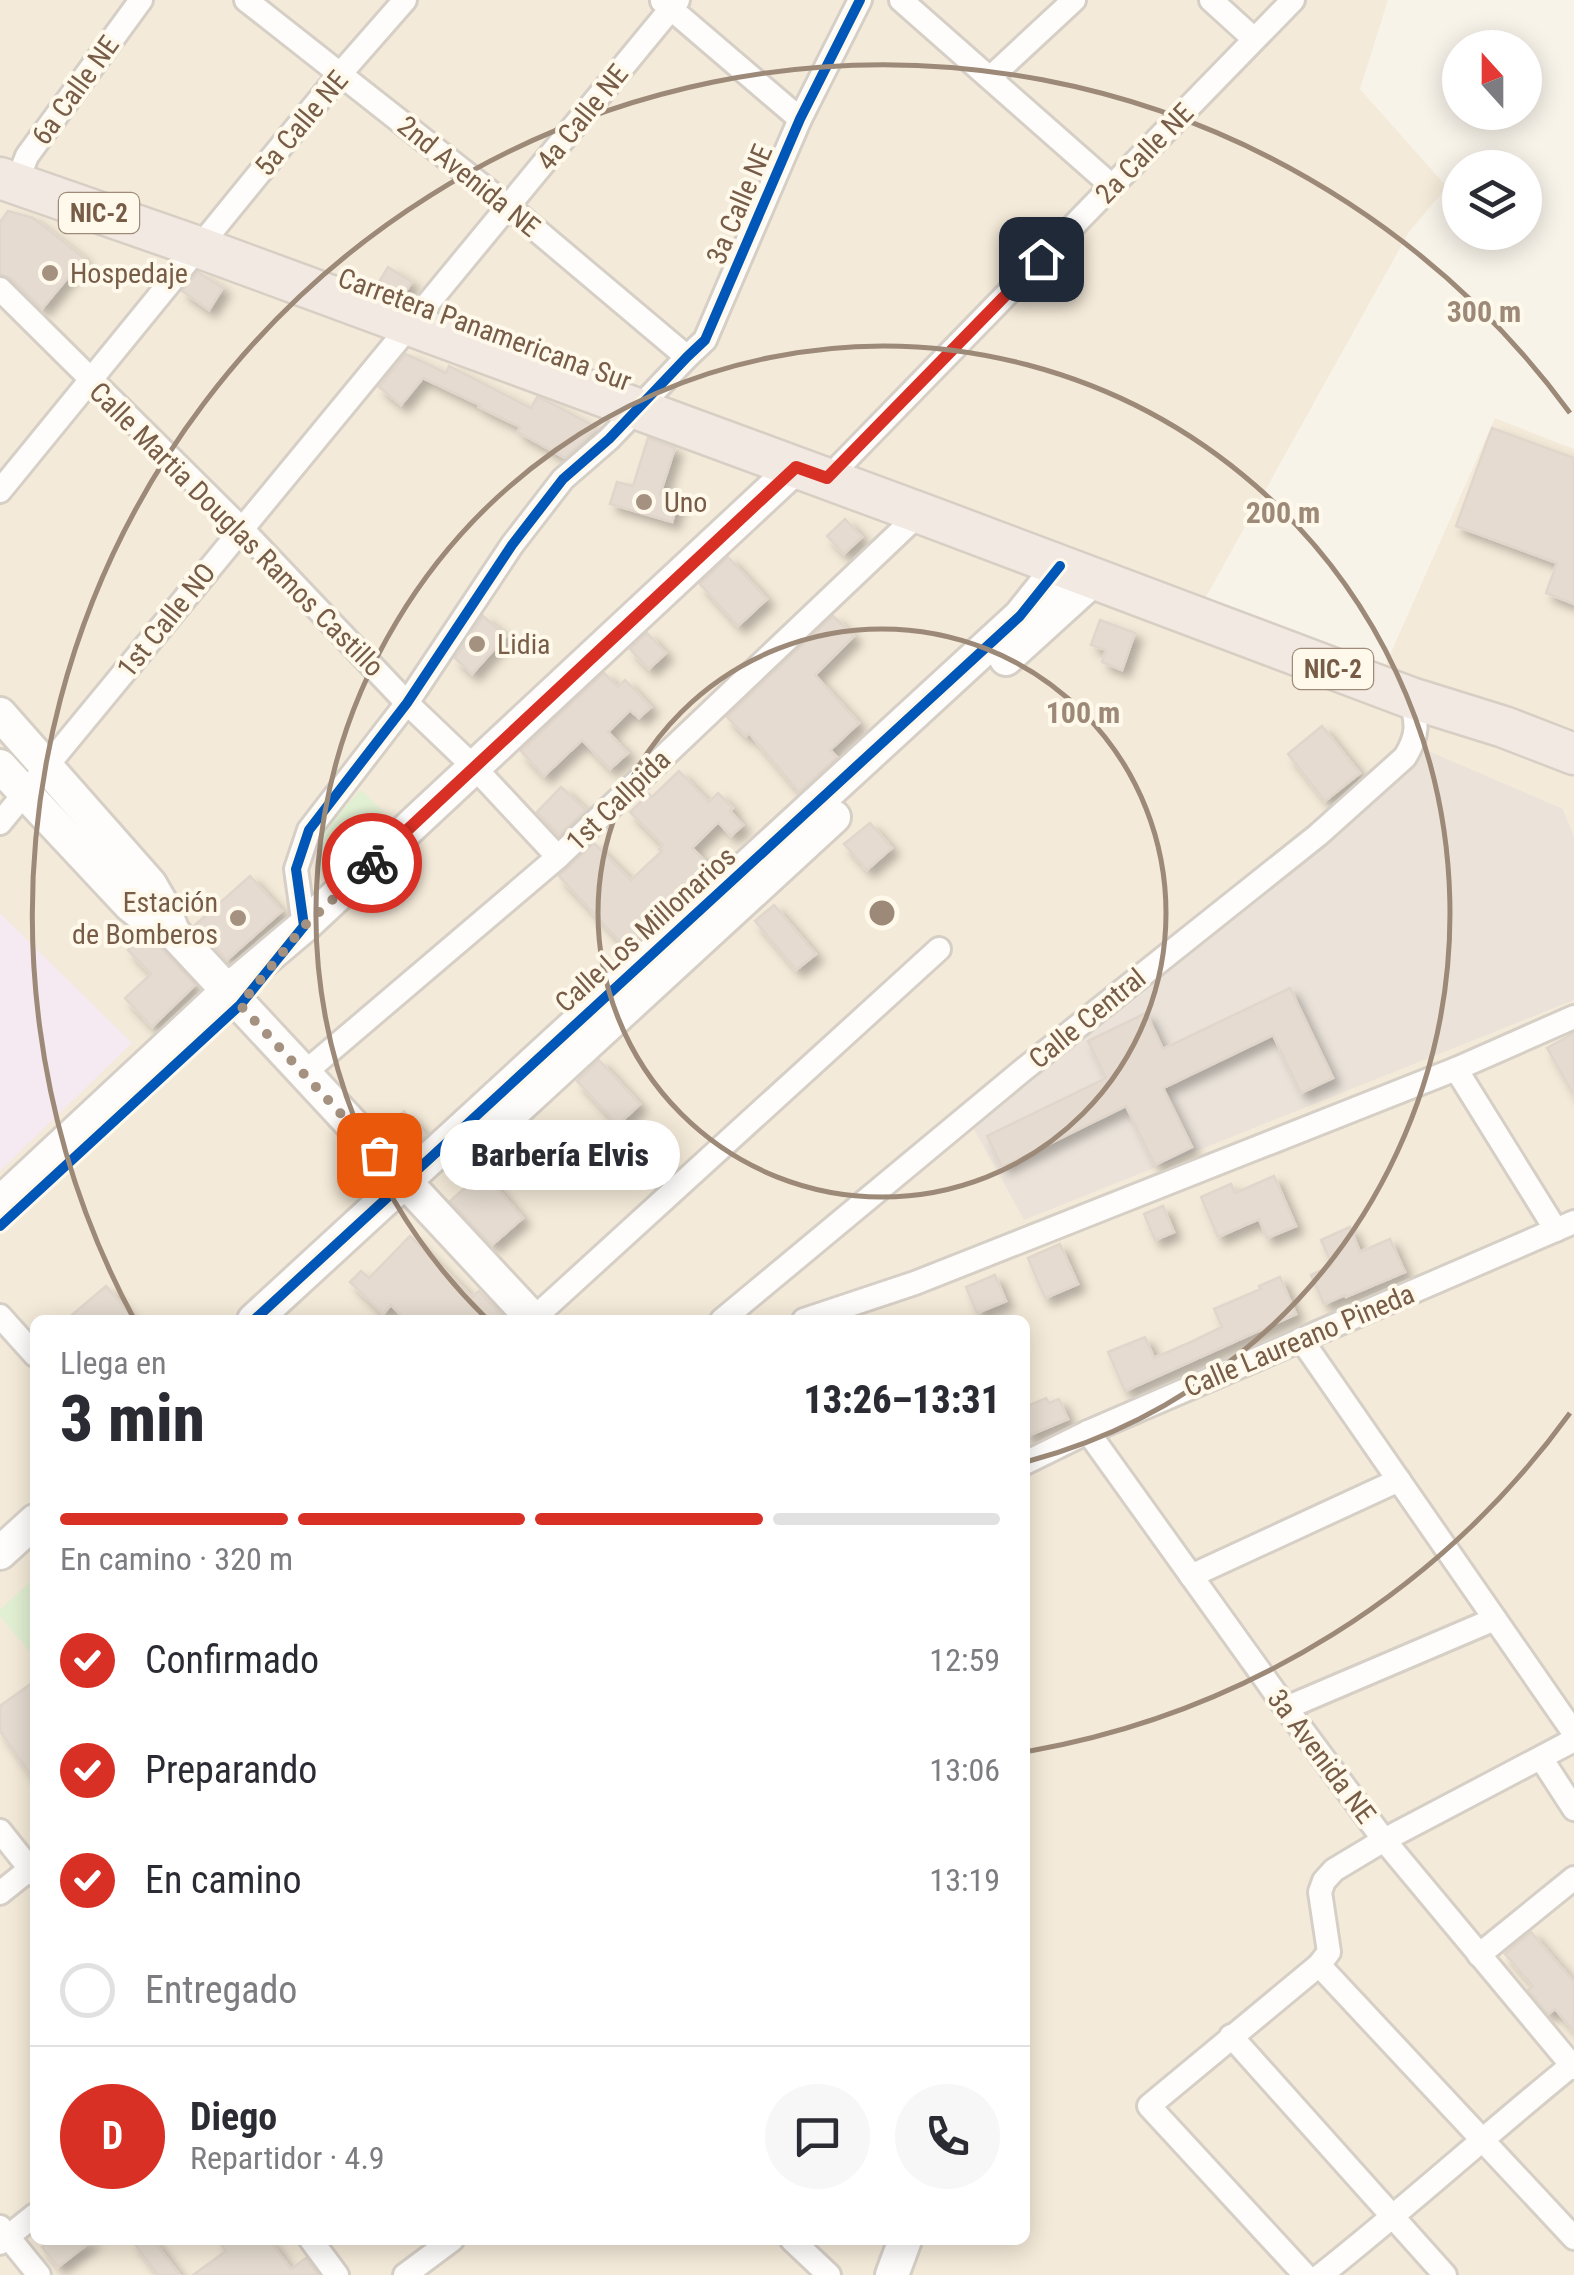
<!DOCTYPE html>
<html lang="es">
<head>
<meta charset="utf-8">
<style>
	:root { --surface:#fff; --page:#f7f7f7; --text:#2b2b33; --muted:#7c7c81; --line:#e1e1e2; --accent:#d93025 }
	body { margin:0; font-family:"Roboto Condensed",sans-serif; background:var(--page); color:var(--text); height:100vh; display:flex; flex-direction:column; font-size:38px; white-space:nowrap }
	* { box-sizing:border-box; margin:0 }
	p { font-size:32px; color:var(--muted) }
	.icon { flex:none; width:55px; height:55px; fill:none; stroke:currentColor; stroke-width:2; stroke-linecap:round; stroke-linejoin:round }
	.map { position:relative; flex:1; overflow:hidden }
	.panel { position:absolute; left:30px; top:1315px; width:1000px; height:930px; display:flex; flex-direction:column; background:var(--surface); border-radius:15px; box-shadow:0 5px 25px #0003 }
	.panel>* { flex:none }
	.needle { width:65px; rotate:339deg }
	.controls { position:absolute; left:1442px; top:30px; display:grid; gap:20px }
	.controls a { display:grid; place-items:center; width:100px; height:100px; border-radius:50%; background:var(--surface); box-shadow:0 5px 25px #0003; font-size:50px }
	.pin { position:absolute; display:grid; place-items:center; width:85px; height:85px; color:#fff; margin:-42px; border-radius:20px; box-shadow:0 5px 15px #0006 }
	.courier { position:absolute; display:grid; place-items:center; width:100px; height:100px; margin:-50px; border:8px solid #d93025; border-radius:50%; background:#fff; color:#222; box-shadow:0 2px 12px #0007 }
	.bubble { position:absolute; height:70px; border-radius:35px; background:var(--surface); box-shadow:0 5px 25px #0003; font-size:32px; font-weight:800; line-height:70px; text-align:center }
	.overview em { font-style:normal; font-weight:800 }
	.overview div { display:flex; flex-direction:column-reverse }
	.overview { display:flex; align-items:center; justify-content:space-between; height:170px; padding:0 30px }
	h1 { font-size:65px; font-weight:800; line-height:75px }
	.bar { display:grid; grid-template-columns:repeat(4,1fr); gap:15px 10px; align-content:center; height:120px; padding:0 30px }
	.bar i { height:12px; border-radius:8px; background:var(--line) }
	.bar .selected { background:var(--accent) }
	.bar p { grid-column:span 4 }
	.line { display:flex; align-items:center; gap:25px; padding:0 30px; border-top:2px solid var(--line) }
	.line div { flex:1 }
	.round { display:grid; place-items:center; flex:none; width:105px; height:105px; border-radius:52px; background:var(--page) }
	ol { padding:0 30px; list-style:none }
	li { display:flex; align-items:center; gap:30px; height:110px }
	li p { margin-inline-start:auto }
	li .icon { padding:10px; border-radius:50%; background:var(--accent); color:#fff; stroke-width:4 }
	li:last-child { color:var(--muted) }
	li i { width:55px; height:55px; border:5px solid var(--line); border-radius:50% }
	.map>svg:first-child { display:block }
	.residential { fill:#f4ead9; fill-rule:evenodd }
	.industrial { fill:#ebe3da }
	.education { fill:#f5e9f2 }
	.green { fill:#e1efd2 }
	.building { fill:#e5dbd0; stroke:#e1d6cb; stroke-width:2.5; filter:url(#shadow) }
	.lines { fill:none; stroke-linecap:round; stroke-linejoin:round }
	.street-casing { stroke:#d6cfc6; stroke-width:28 }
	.secondary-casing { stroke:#d6cfc6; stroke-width:38 }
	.highway-casing { stroke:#d7cec4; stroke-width:45 }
	.street { stroke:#fefdfc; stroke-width:22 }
	.secondary { stroke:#fefdfc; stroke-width:32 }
	.highway { stroke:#f2e9e3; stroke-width:40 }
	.cycleway-casing { stroke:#fff9eb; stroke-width:16 }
	.cycleway { stroke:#0057b8; stroke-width:10 }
	.done { stroke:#a49180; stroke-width:10; stroke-dasharray:0 18 }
	.route { stroke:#d93025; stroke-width:12 }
	.ring { fill:none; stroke:#9d8977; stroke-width:5 }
	.poi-dot { fill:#a49180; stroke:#fff9eb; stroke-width:4 }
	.labels { text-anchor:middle; stroke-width:8; stroke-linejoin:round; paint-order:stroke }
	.shield { fill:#fff9eb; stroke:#a08b78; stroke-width:2.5 }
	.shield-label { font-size:25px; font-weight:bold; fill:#775c47 }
	.street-label { font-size:28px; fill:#775c47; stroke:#fff9eb }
	.poi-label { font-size:28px; fill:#775c47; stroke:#fff9eb; text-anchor:start }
	.centre { fill:#9d8977; stroke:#fff9eb; stroke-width:5 }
	.ring-label { font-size:30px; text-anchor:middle; font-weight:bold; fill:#9d8977; stroke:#fff9eb; stroke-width:8; stroke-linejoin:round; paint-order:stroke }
</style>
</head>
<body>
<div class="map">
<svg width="1574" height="2275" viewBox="0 0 1574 2275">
	<defs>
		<filter id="shadow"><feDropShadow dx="7" dy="7" stdDeviation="5" flood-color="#0004"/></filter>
	</defs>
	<rect width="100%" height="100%" fill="#f8f3e9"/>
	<path class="residential" d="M0 0H1388L1360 89 1447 187 1409 232 1197 613 1377 684 1495 418 1574 449V2275H0ZM35 1320H1025V2240H35Z"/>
	<path class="industrial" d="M1426 750 1563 809 1574 837V1000L1024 1220 970 1122Z"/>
	<path class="education" d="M0 913 132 1043 0 1171Z"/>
	<g class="green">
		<path d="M361 790 389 817 332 877 317 869 319 834Z"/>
		<path d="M35 1577V1658L0 1616V1610Z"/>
	</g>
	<g class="building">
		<path d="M8 211 33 218 84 258 42 309 11 278 0 274V222Z"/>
		<path d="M388 267 412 282 402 297 376 287Z"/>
		<path d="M198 272 223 288 209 310 182 291Z"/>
		<path d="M406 354 446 373 449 366 531 408 537 397 547 401 597 428 565 458 518 432 520 427 479 407 480 405 423 378 401 405 379 387Z"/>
		<path d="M1492 428 1574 458V604L1546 593 1557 563 1456 526Z"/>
		<path d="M648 438 675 448 660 494 678 500 672 522 610 504 617 482 633 486Z"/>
		<path d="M845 519 862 537 844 554 827 536Z"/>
		<path d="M728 557 767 599 738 626 700 584Z"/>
		<path d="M483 616 506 636 472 674 455 658Z"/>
		<path d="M833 616 854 636 815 675 859 723 830 750 837 757 799 792 749 733 746 736 727 717Z"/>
		<path d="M1100 620 1135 633 1122 670 1102 662 1106 650 1091 645Z"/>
		<path d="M647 633 666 653 649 669 630 649Z"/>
		<path d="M604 673 618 687 625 680 651 707 639 718 630 710 608 732 628 753 610 769 582 740 544 776 521 751Z"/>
		<path d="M1322 726 1360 773 1325 801 1288 754Z"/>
		<path d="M679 771 709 802 718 793 733 808 730 811 743 825 731 836 718 822 692 848 709 865 679 895 681 898 627 949 559 876 594 843 631 880 662 851 659 849 663 845 630 812 649 794 652 797Z"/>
		<path d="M561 787 586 810 559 835 537 812Z"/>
		<path d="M870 823 892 848 867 870 844 844Z"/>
		<path d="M250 876 282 911 227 960 195 925Z"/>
		<path d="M774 905 816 954 796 970 755 921Z"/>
		<path d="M141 939 161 948 195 985 152 1027 125 998 151 974 128 950Z"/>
		<path d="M1290 988 1333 1078 1301 1093 1273 1035 1163 1088 1192 1147 1155 1165 1126 1106 1002 1167 987 1136 1106 1078 1088 1041 1146 1013 1163 1049Z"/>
		<path d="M1574 1033V1095L1547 1048Z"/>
		<path d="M599 1060 640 1104 618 1125 577 1081Z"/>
		<path d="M404 1111 426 1135 406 1153 384 1130Z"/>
		<path d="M483 1172 523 1218 492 1245 450 1201Z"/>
		<path d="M1274 1176 1296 1226 1267 1238 1259 1219 1218 1237 1201 1197 1231 1184 1235 1193Z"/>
		<path d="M1163 1206 1174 1232 1155 1240 1144 1214Z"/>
		<path d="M1350 1227 1360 1252 1390 1239 1405 1272 1346 1297 1345 1295 1324 1304 1311 1275 1332 1265 1321 1240Z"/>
		<path d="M410 1236 472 1297 479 1291 505 1320H406L391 1305 383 1314 350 1282 361 1271 369 1278Z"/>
		<path d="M1060 1244 1078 1284 1045 1298 1028 1258Z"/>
		<path d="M995 1275 1006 1301 977 1313 966 1287Z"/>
		<path d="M1280 1277 1296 1314 1125 1391 1108 1352 1145 1337 1154 1358 1191 1342 1222 1327 1214 1309 1261 1289 1259 1286Z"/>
		<path d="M106 1286 135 1320H66Z"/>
		<path d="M1046 1398 1049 1403 1059 1399 1068 1419 1025 1437V1407Z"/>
		<path d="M35 1681V1781L0 1731V1706Z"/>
		<path d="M1531 1932 1574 1982V2031L1555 2009 1548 2014 1528 1990 1533 1986 1505 1954Z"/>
		<path d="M51 2240H93L58 2267 42 2247Z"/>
		<path d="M132 2240H153L180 2275H158Z"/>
		<path d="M218 2240H269L291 2269 306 2258 318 2275H193L226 2251Z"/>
	</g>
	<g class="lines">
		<g class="street-casing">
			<g id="street">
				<path d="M246 0 509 207 687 357"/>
				<path d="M901 0 1112 186"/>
				<path d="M1211 0 1254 39"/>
				<path d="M662 1 800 119"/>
				<path d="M990 78 1074 0"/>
				<path d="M16 184 27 156 141 0"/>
				<path d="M0 289 242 529 407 703 475 768 558 857"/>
				<path d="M827 479 1293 0"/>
				<path d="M0 491 341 73 405 0"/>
				<path d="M0 823 678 0"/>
				<path d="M304 926 296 869 309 830 407 703 512 545 563 479 609 439 687 357 705 340 800 119 860 0"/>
				<path d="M1456 1069 1556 1230"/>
				<path d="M303 1074 558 857 920 513"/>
				<path d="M0 1316 35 1355"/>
				<path d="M533 1319 939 949"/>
				<path d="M722 1320 1023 1070 1318 835 1405 757C1419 734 1417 724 1411 698"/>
				<path d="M804 1320 915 1283 1456 1069 1574 1017"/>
				<path d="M1301 1339 1574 1733"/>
				<path d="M1088 1432 1286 1708 1384 1840 1574 2068"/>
				<path d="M1025 1463 1088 1432 1574 1222"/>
				<path d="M1191 1576 1399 1480"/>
				<path d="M1286 1708 1495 1619"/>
				<path d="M1541 1758 1574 1809"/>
				<path d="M0 1831 35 1875"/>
				<path d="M0 1893 35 1865"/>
				<path d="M1479 1955 1574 1878"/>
				<path d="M1319 1965 1574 2238"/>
				<path d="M1231 2036 1445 2275"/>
				<path d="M0 2227 39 2275"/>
				<path d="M311 2240 337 2275"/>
				<path d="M792 2240 829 2275"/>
				<path d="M0 2243 35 2215"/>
				<path d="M405 2275 452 2240"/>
				<path d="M1305 2275 1149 2106 1319 1965 1329 1952 1320 1892 1324 1881 1334 1870 1384 1840 1574 1740"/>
				<path d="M1321 2275C1407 2207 1487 2134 1572 2065"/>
			</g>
		</g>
		<g class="secondary-casing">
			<g id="secondary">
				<path d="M1006 659 1094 579"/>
				<path d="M0 714 150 884 164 908 173 932"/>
				<path d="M0 766 130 905 150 921 173 932 534 1320"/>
				<path d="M487 1136 834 817"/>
				<path d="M0 1203 227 991 304 926 796 467"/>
				<path d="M254 1320 1020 616 1060 566"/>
				<path d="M0 1553 35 1521"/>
				<path d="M892 2275 905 2240"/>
			</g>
		</g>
		<g class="highway-casing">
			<path id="highway" d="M0 178 198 247 920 513 1411 698 1504 727 1574 754"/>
		</g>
		<use href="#street" class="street"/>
		<use href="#secondary" class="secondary"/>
		<use href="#highway" class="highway"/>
		<g class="cycleway-casing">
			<g id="cycleway">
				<path d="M0 1226 240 1005 304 926 296 869 309 830 407 703 512 545 563 479 609 439 687 357 705 340 800 119 860 0"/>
				<path d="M254 1320 1020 616 1060 566"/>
			</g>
		</g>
		<use href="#cycleway" class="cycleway"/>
	</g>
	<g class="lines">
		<path class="done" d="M372 863 304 926 240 1005 379 1155"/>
		<path class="route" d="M372 863 796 467 827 478 1041 259"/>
	</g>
	<g class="ring">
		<circle cx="882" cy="913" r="284"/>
		<path d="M485 1317A567 567 0 1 1 1029 1461"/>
		<path d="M1570 1413A851 851 0 0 1 1030 1751M134 1319A851 851 0 0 1 1570 413"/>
	</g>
	<g class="poi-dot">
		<circle cx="50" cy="273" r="10"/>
		<circle cx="644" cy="502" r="10"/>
		<circle cx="477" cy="644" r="10"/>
		<circle cx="238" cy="918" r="10"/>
	</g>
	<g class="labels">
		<g class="shield">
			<rect x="59" y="193" width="80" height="40" rx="8"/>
			<rect x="1293" y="649" width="80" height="40" rx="8"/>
		</g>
		<g class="shield-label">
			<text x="99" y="222">NIC-2</text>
			<text x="1333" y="678">NIC-2</text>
		</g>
		<g class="street-label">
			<text transform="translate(75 90) rotate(-54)" y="10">6a Calle NE</text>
			<text transform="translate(582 117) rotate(-51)" y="10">4a Calle NE</text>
			<text transform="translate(301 123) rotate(-50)" y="10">5a Calle NE</text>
			<text transform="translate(1144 153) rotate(-46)" y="10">2a Calle NE</text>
			<text transform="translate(469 176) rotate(39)" y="10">2nd Avenida NE</text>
			<text transform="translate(739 204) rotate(-67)" y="10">3a Calle NE</text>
			<text transform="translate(485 329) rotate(20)" y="10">Carretera Panamericana Sur</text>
			<text transform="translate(237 529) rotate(45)" y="10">Calle Martia Douglas Ramos Castillo</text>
			<text transform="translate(166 620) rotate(-51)" y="10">1st Calle NO</text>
			<text transform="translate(618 800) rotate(-44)" y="10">1st Callpida</text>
			<text transform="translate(645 929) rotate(-42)" y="10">Calle Los Millonarios</text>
			<text transform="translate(1087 1018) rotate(-39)" y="10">Calle Central</text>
			<text transform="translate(1299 1340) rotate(-23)" y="10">Calle Laureano Pineda</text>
			<text transform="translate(1322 1756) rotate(53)" y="10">3a Avenida NE</text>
		</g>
		<g class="poi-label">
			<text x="70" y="283">Hospedaje</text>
			<text x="664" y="512">Uno</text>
			<text x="497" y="654">Lidia</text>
			<text x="218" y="912" text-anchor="end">Estación<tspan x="218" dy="32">de Bomberos</tspan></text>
		</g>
	</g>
	<circle cx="882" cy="913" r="15" class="centre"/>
	<g class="ring-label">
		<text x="1484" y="322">300 m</text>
		<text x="1283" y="523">200 m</text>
		<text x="1083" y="723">100 m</text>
	</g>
</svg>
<div class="controls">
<a><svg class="needle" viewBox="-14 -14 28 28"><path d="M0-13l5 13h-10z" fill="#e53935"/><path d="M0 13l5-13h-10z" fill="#7c7c81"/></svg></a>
<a><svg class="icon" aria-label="layers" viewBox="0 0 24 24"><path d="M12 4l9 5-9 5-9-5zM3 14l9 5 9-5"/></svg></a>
</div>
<div class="pin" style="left:379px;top:1155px;background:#ea580c"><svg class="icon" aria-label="bag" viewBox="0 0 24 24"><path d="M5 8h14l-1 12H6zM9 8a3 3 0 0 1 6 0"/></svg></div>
<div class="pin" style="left:1041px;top:259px;background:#1f2937"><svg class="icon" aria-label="home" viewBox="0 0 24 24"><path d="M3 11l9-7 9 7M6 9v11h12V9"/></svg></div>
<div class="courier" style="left:372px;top:863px"><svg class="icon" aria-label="bike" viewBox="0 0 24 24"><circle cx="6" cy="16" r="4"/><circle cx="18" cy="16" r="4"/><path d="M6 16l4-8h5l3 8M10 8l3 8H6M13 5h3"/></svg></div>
<div class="bubble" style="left:440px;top:1120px;width:240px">Barbería Elvis</div>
<section class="panel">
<div class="overview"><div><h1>3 min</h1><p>Llega en</p></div><em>13:26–13:31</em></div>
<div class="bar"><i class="selected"></i><i class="selected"></i><i class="selected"></i><i></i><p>En camino · 320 m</p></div>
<ol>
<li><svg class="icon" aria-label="check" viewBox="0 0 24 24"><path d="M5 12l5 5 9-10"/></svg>Confirmado<p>12:59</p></li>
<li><svg class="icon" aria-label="check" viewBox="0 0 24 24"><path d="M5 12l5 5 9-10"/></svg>Preparando<p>13:06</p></li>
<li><svg class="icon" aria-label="check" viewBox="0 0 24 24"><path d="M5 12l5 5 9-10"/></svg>En camino<p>13:19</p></li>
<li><i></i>Entregado</li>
</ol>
<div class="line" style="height:180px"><b class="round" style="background:var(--accent);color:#fff">D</b><div><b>Diego</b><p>Repartidor · 4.9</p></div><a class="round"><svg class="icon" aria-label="chat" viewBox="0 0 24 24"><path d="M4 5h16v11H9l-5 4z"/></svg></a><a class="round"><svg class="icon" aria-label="phone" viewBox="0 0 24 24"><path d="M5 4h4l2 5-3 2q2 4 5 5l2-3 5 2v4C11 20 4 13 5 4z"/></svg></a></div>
</section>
</div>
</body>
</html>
